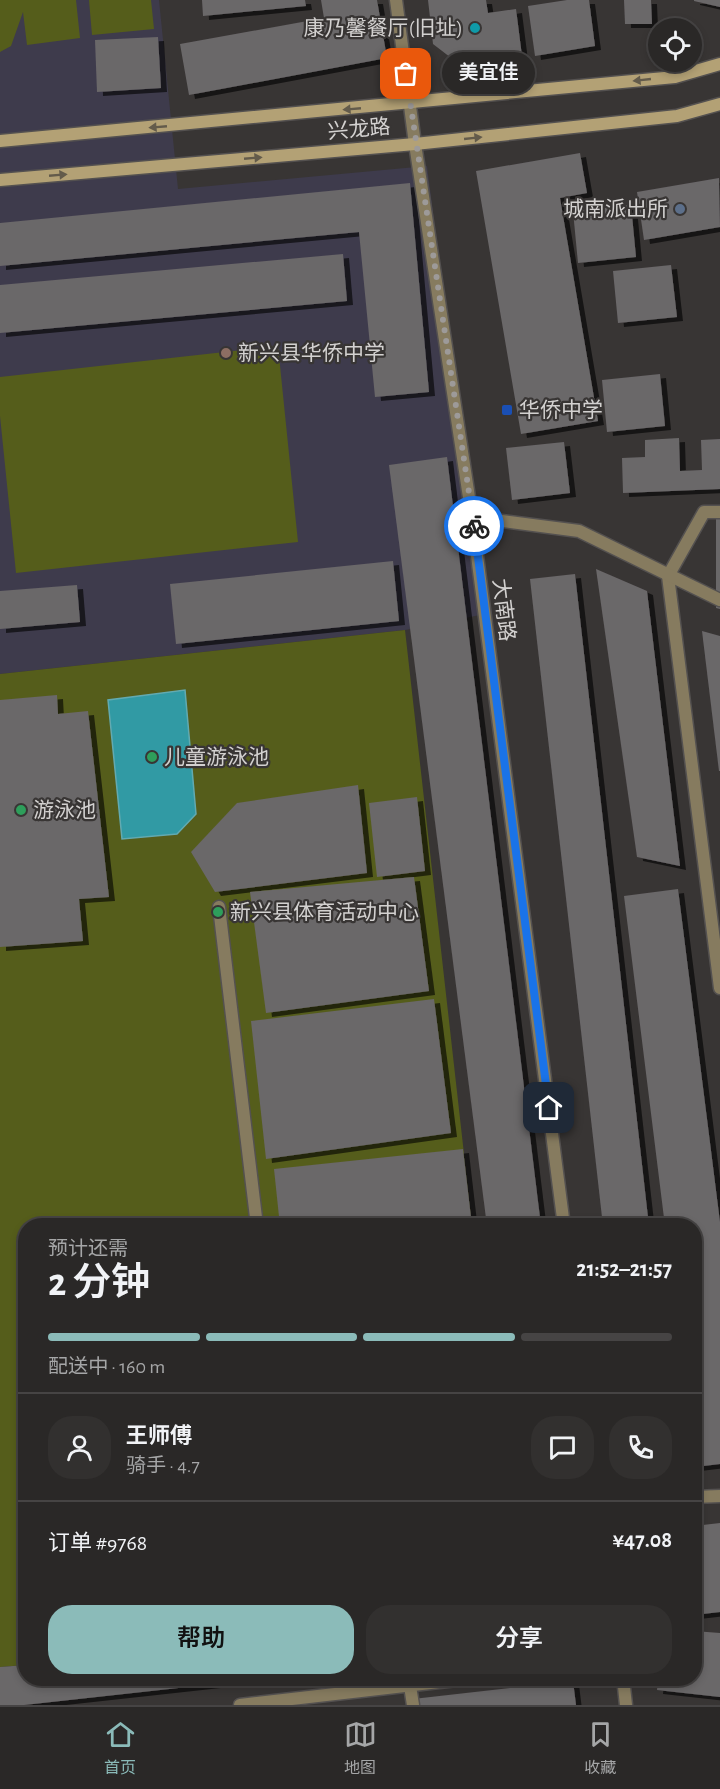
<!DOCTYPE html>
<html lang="zh">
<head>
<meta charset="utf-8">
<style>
	:root { --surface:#2a2827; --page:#32302f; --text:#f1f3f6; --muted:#a5a6a7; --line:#464444; --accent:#8bbbb9 }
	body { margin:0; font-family:"Alegreya Sans","Noto Sans SC",sans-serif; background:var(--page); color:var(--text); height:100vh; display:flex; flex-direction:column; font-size:22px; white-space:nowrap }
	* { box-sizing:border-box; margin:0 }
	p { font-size:20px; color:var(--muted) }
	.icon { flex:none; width:33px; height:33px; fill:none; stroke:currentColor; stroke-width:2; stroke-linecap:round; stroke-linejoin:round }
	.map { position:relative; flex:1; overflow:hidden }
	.details { position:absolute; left:18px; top:1218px; width:684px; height:468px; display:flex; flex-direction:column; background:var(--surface); border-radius:24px; box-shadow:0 3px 9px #0003,0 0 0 2px var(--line) }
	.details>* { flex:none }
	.fabs { position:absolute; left:648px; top:18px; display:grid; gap:12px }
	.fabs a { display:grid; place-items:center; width:54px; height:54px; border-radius:50%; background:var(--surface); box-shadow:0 3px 9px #0003,0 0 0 2px var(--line); font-size:30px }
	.pin { position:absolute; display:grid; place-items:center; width:51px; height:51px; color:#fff; margin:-26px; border-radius:12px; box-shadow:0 3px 9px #0006 }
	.courier { position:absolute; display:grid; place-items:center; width:60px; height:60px; margin:-30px; border:4px solid #1a73e8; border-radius:50%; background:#fff; color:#222; box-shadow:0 2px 8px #0007 }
	.bubble { position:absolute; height:42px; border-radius:21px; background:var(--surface); box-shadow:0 3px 9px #0003,0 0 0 2px var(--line); font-size:20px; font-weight:600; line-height:42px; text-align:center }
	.head em { font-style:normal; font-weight:600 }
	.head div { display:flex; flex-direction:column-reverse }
	.head { display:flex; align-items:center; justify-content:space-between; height:102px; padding:0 30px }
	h1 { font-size:39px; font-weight:600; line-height:45px }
	.bar { display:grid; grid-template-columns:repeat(4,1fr); gap:9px 6px; align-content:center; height:72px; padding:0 30px }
	.bar i { height:8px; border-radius:4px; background:var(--line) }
	.bar .on { background:var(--accent) }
	.bar p { grid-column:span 4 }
	.line { display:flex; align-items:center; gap:15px; padding:0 30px; border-top:2px solid var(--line) }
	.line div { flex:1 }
	.round { display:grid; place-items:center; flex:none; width:63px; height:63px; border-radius:24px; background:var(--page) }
	.cta { display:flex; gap:12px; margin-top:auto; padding:12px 30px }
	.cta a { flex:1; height:69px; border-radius:24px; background:var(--accent); color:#111; font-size:24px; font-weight:600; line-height:69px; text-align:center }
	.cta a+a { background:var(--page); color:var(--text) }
	.tab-bar { display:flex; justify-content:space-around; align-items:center; height:84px; border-top:2px solid var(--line); background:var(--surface); font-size:16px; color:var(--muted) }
	.tab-bar a { display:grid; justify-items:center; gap:3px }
	.tab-bar .on { color:var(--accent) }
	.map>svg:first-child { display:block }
	.education { fill:#3e3b4c }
	.green { fill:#555d1b }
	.water { fill:#319aa4; stroke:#62aab1; stroke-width:1.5 }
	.building { fill:#6a6769; filter:url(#shadow) }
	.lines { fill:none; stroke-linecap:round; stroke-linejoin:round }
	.service-casing { stroke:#545150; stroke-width:15 }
	.minor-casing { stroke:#545150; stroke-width:15 }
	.tertiary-casing { stroke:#545150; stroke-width:15 }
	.secondary-casing { stroke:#545150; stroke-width:15 }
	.service { stroke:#867b5f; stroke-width:12 }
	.minor { stroke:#867b5f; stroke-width:12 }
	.tertiary { stroke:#867b5f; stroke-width:12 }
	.secondary { stroke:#b3a175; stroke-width:12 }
	.oneway { fill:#635b4b }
	.done { stroke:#9d9a99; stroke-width:6; stroke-dasharray:0 10.8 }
	.route { stroke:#1a73e8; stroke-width:8 }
	.culture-dot { fill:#0f9aa8; stroke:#383534; stroke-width:2 }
	.service-dot { fill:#5c6f8a; stroke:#383534; stroke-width:2 }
	.education-dot { fill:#8d6e63; stroke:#383534; stroke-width:2 }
	.transit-dot { fill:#1a4fb4; stroke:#383534; stroke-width:2 }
	.leisure-dot { fill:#2e9e5b; stroke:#383534; stroke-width:2 }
	.labels { text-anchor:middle; stroke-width:4.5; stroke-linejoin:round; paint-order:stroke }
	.poi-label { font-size:21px; fill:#d3d1d0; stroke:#383534; text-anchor:start }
	.street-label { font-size:21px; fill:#d3d1d0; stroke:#383534 }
</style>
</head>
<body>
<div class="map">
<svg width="720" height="1705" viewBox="0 0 720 1705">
	<defs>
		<filter id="shadow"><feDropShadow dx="6" dy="4" stdDeviation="0" flood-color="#0009"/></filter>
	</defs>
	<rect width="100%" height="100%" fill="#383534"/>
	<path class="education" d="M0 0H159L178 189 427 166 485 614 405 630 0 674Z"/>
	<g class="green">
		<path d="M0 0H76L80 38 27 45 23 12 11 46 0 52Z"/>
		<path d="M89 0H151L154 29 92 35Z"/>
		<path d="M278 346 298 542 16 573 0 416V377Z"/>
		<path d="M405 630 472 1225 26 1226 25 1665 0 1667V674Z"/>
	</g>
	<path class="water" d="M185 690 196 814 177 834 122 839 108 700Z"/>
	<g class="building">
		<path d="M202 0H305L306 6 203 16Z"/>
		<path d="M321 0H377L387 58 189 95 180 44 324 18Z"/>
		<path d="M428 0H486L488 13 516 9 522 56 459 64 433 44Z"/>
		<path d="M567 0H589L595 46 535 56 528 6Z"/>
		<path d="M624 0H651L652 24H625Z"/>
		<path d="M694 0H720V7L694 1Z"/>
		<path d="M158 37 161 88 97 92 95 40Z"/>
		<path d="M580 153 587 193 560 198 598 421 521 434 476 171Z"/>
		<path d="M719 178 720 227 644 240 637 192Z"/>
		<path d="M410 183 429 392 375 397 359 232 0 266V223Z"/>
		<path d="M631 205 636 257 578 263 573 211Z"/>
		<path d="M343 254 347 301 0 333V285Z"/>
		<path d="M671 265 677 317 618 323 613 271Z"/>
		<path d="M660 374 665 426 607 432 602 380Z"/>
		<path d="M679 438 680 471 702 470 701 440 720 439V489L623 493 622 458 645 457V440Z"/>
		<path d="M564 442 570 493 512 500 506 448Z"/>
		<path d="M447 457 541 1226H487L389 465Z"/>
		<path d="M716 512H720V609L716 608Z"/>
		<path d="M393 561 399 621 176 644 170 584Z"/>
		<path d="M596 569 647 591 680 866 637 857Z"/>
		<path d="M575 574 649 1226H603L530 579Z"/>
		<path d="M77 585 80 622 0 629V591Z"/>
		<path d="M702 631 720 636V771H719Z"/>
		<path d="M57 695 58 714 88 711 109 897 79 899 83 941 0 947V700Z"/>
		<path d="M358 785 367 873 215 892 191 852 237 803Z"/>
		<path d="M417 797 425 871 377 877 369 803Z"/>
		<path d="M414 877 429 991 266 1013 250 892Z"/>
		<path d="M678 889 720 1222V1464L695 1467 694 1226H665L624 896Z"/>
		<path d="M434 999 451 1133 266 1159 251 1021Z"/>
		<path d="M463 1149 472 1226H280L274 1169Z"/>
		<path d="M720 1523V1612L694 1615V1526Z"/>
		<path d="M694 1631 720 1633V1697L657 1690 658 1678H694Z"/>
		<path d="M26 1665V1678L251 1680 24 1705H0V1667Z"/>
		<path d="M573 1681 576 1705H414L413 1699Z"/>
	</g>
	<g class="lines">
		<g class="service-casing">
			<g id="service">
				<path d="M720 512H704L668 576 720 988"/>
				<path d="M472 517 579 531 720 600"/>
				<path d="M219 907 257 1226"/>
				<path d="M694 1497 720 1496"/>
				<path d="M410 1686 413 1705"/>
			</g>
		</g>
		<g class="minor-casing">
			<path id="minor" d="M240 1705 474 1678"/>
		</g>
		<g class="tertiary-casing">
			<g id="tertiary">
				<path d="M396 0 415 144 472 517 564 1226"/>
				<path d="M623 1678 626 1705"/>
			</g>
		</g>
		<g class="secondary-casing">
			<g id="secondary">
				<path d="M0 141 675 77 720 64"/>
				<path d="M0 180 415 144 677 116 720 104"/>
			</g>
		</g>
		<use href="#service" class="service"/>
		<use href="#minor" class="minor"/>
		<use href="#tertiary" class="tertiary"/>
		<use href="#secondary" class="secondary"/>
	</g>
	<defs><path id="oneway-solid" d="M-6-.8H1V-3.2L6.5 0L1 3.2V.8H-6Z" transform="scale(1.5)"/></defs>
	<g class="oneway">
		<use href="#oneway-solid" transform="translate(642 80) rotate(174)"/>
		<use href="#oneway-solid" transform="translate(352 109) rotate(175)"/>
		<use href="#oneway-solid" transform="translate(158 127) rotate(175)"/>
		<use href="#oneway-solid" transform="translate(473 138) rotate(-6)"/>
		<use href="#oneway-solid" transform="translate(253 158) rotate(-5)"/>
		<use href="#oneway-solid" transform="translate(58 175) rotate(-5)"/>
	</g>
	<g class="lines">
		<path class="done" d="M406 74 474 526"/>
		<path class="route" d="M474 526 549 1108"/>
	</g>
	<circle class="culture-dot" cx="475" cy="28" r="6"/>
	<circle class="service-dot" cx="680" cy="209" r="6"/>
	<circle class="education-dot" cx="226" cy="353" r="6"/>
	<rect class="transit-dot" x="501" y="404" width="12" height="12" rx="3"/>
	<g class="leisure-dot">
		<circle cx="152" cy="757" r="6"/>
		<circle cx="21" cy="810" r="6"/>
		<circle cx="218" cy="912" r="6"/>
	</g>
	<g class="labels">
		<g class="poi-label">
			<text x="463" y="35" text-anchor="end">康乃馨餐厅(旧址)</text>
			<text x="668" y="216" text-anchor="end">城南派出所</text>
			<text x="238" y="360">新兴县华侨中学</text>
			<text x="519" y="417">华侨中学</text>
			<text x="164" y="764">儿童游泳池</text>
			<text x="33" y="817">游泳池</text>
			<text x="230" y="919">新兴县体育活动中心</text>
		</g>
		<g class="street-label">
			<text transform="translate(359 129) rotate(-5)" y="7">兴龙路</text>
			<text transform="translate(504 610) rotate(83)" y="7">大南路</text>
		</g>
	</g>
</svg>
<div class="fabs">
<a><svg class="icon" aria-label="locate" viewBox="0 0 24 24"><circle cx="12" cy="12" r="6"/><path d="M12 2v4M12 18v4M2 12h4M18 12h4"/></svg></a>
</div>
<div class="pin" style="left:406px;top:74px;background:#ea580c"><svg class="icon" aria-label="bag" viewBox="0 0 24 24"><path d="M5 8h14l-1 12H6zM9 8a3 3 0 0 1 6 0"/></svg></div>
<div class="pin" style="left:549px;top:1108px;background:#1f2937"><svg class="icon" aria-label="home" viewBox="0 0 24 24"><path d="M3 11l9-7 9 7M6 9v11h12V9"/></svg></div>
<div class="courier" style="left:474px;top:526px"><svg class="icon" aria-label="bike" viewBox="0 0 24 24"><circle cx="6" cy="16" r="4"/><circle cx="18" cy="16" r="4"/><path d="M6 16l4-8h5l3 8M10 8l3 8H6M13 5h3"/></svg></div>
<div class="bubble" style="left:442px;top:52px;width:93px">美宜佳</div>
<section class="details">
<div class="head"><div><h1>2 分钟</h1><p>预计还需</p></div><em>21:52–21:57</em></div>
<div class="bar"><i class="on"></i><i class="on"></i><i class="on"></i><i></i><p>配送中 · 160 m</p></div>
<div class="line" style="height:108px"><a class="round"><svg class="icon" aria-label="person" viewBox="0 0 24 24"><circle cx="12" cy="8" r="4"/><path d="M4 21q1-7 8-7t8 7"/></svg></a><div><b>王师傅</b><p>骑手 · 4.7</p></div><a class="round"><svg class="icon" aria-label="chat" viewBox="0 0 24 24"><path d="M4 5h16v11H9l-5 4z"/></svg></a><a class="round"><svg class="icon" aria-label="phone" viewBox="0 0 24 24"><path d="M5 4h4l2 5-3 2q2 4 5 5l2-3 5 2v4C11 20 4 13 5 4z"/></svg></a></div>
<div class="line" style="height:78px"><div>订单 #9768</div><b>¥47.08</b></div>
<div class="cta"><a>帮助</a><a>分享</a></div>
</section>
</div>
<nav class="tab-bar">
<a class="on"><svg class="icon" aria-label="home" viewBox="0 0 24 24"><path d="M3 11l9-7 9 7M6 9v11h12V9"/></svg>首页</a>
<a><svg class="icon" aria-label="map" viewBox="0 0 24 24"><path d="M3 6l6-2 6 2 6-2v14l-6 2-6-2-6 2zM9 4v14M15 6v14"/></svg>地图</a>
<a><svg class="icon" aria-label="saved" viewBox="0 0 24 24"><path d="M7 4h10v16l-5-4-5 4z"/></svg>收藏</a>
</nav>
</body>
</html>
